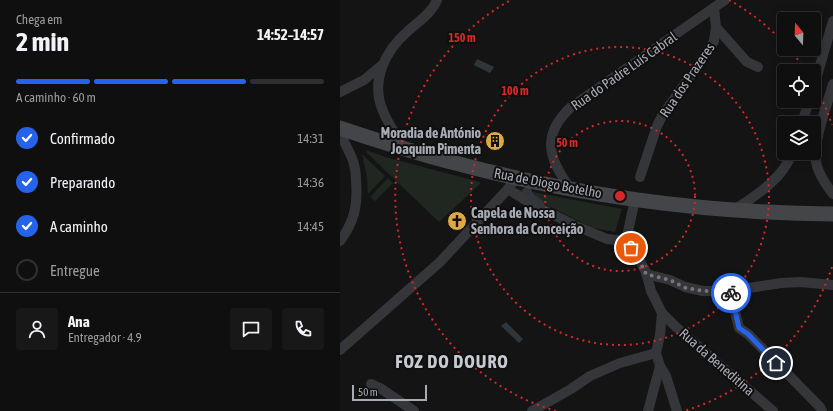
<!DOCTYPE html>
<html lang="pt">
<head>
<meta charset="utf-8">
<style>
	:root { --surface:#0f0f10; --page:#181819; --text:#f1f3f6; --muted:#9b9c9f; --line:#2f2f30; --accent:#2563eb }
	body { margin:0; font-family:"Asap Condensed",sans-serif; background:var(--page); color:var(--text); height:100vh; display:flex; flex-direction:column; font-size:15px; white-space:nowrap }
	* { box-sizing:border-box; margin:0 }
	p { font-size:13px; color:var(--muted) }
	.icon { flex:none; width:22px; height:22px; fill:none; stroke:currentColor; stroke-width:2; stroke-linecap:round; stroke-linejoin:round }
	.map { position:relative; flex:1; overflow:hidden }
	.drawer { display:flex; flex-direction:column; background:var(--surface); width:340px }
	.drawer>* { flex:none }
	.needle { width:26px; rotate:341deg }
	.fabs { position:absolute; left:437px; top:12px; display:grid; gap:8px }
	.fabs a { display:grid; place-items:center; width:44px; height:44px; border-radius:4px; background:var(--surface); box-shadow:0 2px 10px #0003,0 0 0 1px var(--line); font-size:20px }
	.scale { position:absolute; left:12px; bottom:10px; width:75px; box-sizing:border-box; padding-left:4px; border:2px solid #a7abb4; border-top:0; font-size:11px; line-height:14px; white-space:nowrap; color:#a7abb4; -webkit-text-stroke:3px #0f0f10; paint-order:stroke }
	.pin { position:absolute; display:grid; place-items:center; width:34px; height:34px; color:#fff; margin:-17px; border:2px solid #fff; border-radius:50%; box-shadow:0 1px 4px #0007 }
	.courier { position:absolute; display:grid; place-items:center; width:40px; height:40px; margin:-20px; border:3px solid #2563eb; border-radius:50%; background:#fff; color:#222; box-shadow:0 1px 5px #0007 }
	.overview em { font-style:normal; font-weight:700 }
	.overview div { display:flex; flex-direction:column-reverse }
	.overview { display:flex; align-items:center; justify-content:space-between; height:68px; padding:0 16px }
	h1 { font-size:26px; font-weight:700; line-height:30px }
	.bar { display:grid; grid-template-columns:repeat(4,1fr); gap:6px 4px; align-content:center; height:48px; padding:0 16px }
	.bar i { height:5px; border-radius:3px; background:var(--line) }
	.bar .on { background:var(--accent) }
	.bar p { grid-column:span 4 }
	.line { display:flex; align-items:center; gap:10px; padding:0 16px; border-top:1px solid var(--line) }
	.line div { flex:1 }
	.round { display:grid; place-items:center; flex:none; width:42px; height:42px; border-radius:4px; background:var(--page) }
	ol { padding:0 16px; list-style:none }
	li { display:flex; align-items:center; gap:12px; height:44px }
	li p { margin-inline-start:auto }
	li .icon { padding:4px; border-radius:50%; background:var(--accent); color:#fff; stroke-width:4 }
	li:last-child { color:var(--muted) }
	li i { width:22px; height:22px; border:2px solid var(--line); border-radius:50% }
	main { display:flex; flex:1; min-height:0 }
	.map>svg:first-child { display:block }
	.green { fill:#202721 }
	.water { fill:#2e363c }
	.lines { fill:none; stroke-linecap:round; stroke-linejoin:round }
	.canal { stroke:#2e363c; stroke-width:10 }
	.minor { stroke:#35363a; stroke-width:10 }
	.secondary { stroke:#434549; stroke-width:15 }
	.done { stroke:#74767c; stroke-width:4; stroke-dasharray:0 7.2 }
	.route { stroke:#2563eb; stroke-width:5 }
	.ring { fill:none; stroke:#d62828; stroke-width:2; stroke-dasharray:2 4 }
	.labels { text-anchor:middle; stroke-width:4; stroke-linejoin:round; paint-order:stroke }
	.street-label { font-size:14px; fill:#a7abb4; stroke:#0f0f10 }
	.poi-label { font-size:14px; font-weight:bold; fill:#a7abb4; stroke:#0f0f10; text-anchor:end }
	.district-label { font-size:18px; font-weight:bold; letter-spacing:1px; fill:#c7cad0; stroke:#0f0f10 }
	.centre { fill:#d62828; stroke:#0f0f10; stroke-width:2 }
	.ring-label { font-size:12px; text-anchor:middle; font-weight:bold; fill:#d62828; stroke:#0f0f10; stroke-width:4; stroke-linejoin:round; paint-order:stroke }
</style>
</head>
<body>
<main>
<section class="drawer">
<div class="overview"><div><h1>2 min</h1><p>Chega em</p></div><em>14:52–14:57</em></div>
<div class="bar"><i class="on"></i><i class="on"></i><i class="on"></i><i></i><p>A caminho · 60 m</p></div>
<ol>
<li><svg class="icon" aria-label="check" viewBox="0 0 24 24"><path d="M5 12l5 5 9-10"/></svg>Confirmado<p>14:31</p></li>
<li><svg class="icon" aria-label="check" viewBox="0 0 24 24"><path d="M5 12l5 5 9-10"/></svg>Preparando<p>14:36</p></li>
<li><svg class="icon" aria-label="check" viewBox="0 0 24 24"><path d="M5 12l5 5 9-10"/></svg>A caminho<p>14:45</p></li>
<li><i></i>Entregue</li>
</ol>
<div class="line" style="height:72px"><a class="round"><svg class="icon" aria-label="person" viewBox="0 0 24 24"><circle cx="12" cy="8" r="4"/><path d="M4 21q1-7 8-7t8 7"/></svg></a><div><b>Ana</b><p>Entregador · 4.9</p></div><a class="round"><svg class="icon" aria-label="chat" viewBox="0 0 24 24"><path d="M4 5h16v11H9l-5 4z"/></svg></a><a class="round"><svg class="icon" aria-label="phone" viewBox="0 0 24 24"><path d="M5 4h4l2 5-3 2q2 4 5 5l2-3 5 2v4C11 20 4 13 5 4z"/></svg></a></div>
</section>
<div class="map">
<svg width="493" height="411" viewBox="0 0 493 411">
	<rect width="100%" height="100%" fill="#141415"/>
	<g class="green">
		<path d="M26 150 45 157 140 182V184L99 222 26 152Z"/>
		<path d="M22 154 45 176 28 194 27 177Z"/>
		<path d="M48 178 53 183 35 201 30 197Z"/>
		<path d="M177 189 282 209 275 232 254 228 247 225 177 190Z"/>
	</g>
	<g class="water">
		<path d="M137 59 154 67 150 73 134 65Z"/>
		<path d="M166 322 183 339 179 343 161 326Z"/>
	</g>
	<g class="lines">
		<path class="canal" d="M187 192 189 197 199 204"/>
		<g class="minor">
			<path d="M374 8 376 27 407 62 418 67"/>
			<path d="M493 84C487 105 473 141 476 162 478 174 486 185 493 194"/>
			<path d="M474 86 493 21"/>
			<path d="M0 92 24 80 42 65"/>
			<path d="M462 123 469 101"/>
			<path d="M0 133C4 142 10 152 13 161 15 167 16 174 16 180 18 204 15 221 0 241"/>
			<path d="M64 149C57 136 48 124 43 111 30 81 45 51 68 31 78 22 92 13 97 0"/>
			<path d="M300 177 317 126 322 116 371 47 374 41 376 27"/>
			<path d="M168 189 190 203 236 226 267 239 286 241 297 256 306 272 311 291 322 313 320 335 316 353 320 366 308 411"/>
			<path d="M231 189C208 159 201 135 231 107L385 0"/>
			<path d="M394 210C415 196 443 179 452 153"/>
			<path d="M286 241 295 199"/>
			<path d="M306 274 330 280 345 287 363 291H390L441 283 461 282 493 285"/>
			<path d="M390 291 399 328 408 334 480 407 482 411"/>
			<path d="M322 313 336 327 433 411"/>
			<path d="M0 350 100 262 168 189 172 183"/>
			<path d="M320 366 326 376 337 411"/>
			<path d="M31 384 40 388 74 411"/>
			<path d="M192 411 231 389 250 376 280 363 316 353"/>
		</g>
		<path class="secondary" d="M0 128C39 141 79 154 119 164 240 196 367 213 493 214"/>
	</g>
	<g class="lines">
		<path class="done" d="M291 248 297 256 306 274 330 280 346 288 363 291H390L391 293"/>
		<path class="route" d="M391 293 399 328 408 334 436 363"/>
	</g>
	<g class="ring">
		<circle cx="280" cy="196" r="75"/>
		<circle cx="280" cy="196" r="149"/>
		<path d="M492 267A224 224 0 0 1 344 411M216 411A224 224 0 0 1 171 0M389 0A224 224 0 0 1 444 43M449 49A224 224 0 0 1 466 71M475 86A224 224 0 0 1 492 125"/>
	</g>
	<defs>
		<g id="building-disc" transform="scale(1)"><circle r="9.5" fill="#dea943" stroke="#0f0f10"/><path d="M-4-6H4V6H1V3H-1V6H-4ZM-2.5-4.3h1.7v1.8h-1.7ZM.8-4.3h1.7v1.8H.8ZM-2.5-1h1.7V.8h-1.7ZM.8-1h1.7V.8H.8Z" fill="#111"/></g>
		<g id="church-disc" transform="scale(1)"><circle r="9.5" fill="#dea943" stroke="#0f0f10"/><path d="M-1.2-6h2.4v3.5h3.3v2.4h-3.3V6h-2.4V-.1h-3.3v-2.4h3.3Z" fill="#111"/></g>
	</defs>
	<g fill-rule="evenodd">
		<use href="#building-disc" x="155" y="141"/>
		<use href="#church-disc" x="117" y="221"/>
	</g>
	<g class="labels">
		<g class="street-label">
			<text transform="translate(284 71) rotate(-35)" y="5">Rua do Padre Luís Cabral</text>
			<text transform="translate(347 80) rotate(-56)" y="5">Rua dos Prazeres</text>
			<text transform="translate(208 183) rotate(11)" y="5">Rua de Diogo Botelho</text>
			<text transform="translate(377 362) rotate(41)" y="5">Rua da Beneditina</text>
		</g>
		<g class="poi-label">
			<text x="141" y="138">Moradia de António<tspan x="141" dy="16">Joaquim Pimenta</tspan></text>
			<text x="131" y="218" text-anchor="start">Capela de Nossa<tspan x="131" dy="16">Senhora da Conceição</tspan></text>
		</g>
		<g class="district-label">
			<text x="112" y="368">FOZ DO DOURO</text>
		</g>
	</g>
	<circle cx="280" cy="196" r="6" class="centre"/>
	<g class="ring-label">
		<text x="122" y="42">150 m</text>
		<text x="175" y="95">100 m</text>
		<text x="227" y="147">50 m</text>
	</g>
</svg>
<div class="fabs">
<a><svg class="needle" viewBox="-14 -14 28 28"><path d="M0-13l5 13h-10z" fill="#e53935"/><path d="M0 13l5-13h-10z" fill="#9b9c9f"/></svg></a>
<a><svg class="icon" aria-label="locate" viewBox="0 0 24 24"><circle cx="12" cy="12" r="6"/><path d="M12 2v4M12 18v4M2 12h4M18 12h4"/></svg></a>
<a><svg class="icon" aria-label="layers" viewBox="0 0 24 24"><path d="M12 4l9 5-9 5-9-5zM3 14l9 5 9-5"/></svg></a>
</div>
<div class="scale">50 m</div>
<div class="pin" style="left:291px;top:248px;background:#ea580c"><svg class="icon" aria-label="bag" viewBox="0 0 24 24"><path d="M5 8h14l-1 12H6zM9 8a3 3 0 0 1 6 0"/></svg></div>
<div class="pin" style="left:436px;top:363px;background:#1f2937"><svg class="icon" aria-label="home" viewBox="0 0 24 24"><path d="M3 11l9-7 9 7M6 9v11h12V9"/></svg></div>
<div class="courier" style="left:391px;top:293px"><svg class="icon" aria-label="bike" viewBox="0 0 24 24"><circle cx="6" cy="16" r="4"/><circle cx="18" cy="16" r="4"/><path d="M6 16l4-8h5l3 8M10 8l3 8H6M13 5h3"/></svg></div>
</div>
</main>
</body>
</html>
